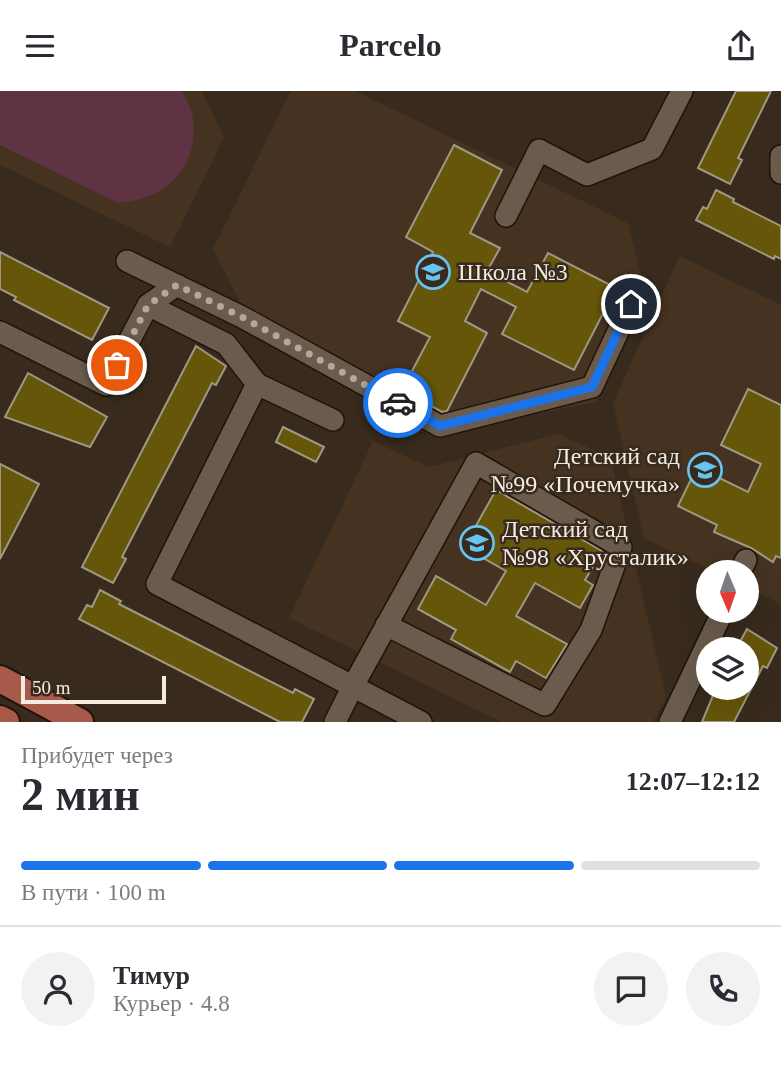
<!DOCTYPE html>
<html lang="ru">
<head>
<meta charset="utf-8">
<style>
	:root { --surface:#fff; --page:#f2f2f3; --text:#2b2b33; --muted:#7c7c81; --line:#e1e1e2; --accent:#1a73e8 }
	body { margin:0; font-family:Georgia,serif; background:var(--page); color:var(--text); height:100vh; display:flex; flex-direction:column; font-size:26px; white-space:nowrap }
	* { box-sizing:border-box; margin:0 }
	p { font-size:23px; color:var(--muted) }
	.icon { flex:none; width:38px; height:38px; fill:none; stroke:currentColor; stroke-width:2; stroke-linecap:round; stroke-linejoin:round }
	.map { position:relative; height:631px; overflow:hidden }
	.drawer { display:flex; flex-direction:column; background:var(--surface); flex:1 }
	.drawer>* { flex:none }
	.needle { width:46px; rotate:178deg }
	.tools { position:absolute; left:696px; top:469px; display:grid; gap:14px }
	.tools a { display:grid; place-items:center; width:63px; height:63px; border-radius:50%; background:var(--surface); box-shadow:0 7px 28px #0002; font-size:35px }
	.scale { position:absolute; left:21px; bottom:18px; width:145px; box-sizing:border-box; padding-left:7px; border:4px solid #f4ebe3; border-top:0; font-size:19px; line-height:24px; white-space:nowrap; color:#f4ebe3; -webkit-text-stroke:5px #382b1e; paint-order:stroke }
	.pin { position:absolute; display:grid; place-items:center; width:60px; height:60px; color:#fff; margin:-30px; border:4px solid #fff; border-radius:50%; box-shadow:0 2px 7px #0007 }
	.courier { position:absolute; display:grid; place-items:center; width:70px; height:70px; margin:-35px; border:5px solid #1a73e8; border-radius:50%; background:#fff; color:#222; box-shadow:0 2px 9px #0007 }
	.head em { font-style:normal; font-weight:800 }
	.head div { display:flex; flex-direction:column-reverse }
	.head { display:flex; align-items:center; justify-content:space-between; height:119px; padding:0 21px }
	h1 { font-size:46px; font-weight:800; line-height:52px }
	.bar { display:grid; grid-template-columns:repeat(4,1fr); gap:10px 7px; align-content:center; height:84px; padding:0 21px }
	.bar i { height:9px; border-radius:5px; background:var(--line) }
	.bar .current { background:var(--accent) }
	.bar p { grid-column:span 4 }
	.line { display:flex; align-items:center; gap:18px; padding:0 21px; border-top:2px solid var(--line) }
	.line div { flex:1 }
	.round { display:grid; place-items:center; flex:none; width:74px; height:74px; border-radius:37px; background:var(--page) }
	header { display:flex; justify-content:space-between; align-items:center; height:91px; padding:0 21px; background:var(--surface); font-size:32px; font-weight:800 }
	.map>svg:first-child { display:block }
	.built { fill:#453220 }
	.green { fill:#603344 }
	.building { fill:#655609; stroke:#9d9984; stroke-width:2 }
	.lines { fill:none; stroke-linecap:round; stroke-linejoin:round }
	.minor-casing { stroke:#1f1307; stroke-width:24 }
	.major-casing { stroke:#1f1307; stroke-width:30 }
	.minor { stroke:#6a5b4d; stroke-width:21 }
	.major { stroke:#a75a4a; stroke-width:26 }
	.done { stroke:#b2a89e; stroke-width:7; stroke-dasharray:0 12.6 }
	.route { stroke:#1a73e8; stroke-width:9 }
	.labels { text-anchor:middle; stroke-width:5; stroke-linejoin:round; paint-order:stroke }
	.poi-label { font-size:24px; fill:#f4ebe3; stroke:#382b1e; text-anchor:start }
</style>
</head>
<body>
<header><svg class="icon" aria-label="menu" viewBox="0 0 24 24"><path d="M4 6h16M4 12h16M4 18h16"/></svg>Parcelo<svg class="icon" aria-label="share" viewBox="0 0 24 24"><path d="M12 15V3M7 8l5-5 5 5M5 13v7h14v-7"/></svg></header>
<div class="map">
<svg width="781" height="631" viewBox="0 0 781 631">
	<rect width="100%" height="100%" fill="#382b1e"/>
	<g class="built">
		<path d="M0 0H202L224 47 170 156 0 74Z"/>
		<path d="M291 0H355L628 132 646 204 596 311 445 342 256 242 213 158Z"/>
		<path d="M680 165 781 214V513L747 497V481H715L644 447 613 312Z"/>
		<path d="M558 343 610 366 666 606 653 631H502L289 527 373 350 429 376Z"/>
	</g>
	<path class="green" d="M0 0H181C205 32 194 79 160 100 147 107 133 110 118 112L0 54Z"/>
	<g class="building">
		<path d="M736 0H771L738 67 742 69 730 93 698 77Z"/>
		<path d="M454 54 502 79 470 142 500 157 487 180 527 201 548 162 616 197 574 279 502 243 516 216 481 198 465 230 487 242 447 320 442 321 402 299 430 246 398 230 433 161 406 146Z"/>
		<path d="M716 99 734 108 733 111 781 135V168L775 165 774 168 696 129 703 116 707 118Z"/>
		<path d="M0 161 109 217 92 249 14 209 16 206 0 198Z"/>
		<path d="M196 255 226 275 216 294 212 292 122 466 126 468 113 492 82 476Z"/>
		<path d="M28 282 107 326 90 356 5 326Z"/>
		<path d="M748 298 781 314V467L776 465 773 471 751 457 714 441 717 434 678 415 697 376 748 401 761 373 721 354Z"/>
		<path d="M283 336 324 356 316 371 276 351Z"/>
		<path d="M0 373 39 393 0 468Z"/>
		<path d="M496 399 602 460 585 489 593 494 580 517 535 492 516 525 567 553 546 587 516 570 510 581 451 548 456 539 418 518 436 485 486 514 506 480 464 456Z"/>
		<path d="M100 499 121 510 119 513 293 602 295 598 314 608 302 631H280L79 528 87 514 92 516Z"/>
		<path d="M747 538 777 557 767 577 763 575 734 631H702L716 597H747V558H736Z"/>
	</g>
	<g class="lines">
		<g class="minor-casing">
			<g id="minor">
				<path d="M781 65V82"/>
				<path d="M506 125 539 59 587 84 652 58 682 0"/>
				<path d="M127 170 242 226 440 335 592 296 631 213"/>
				<path d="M148 214 226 253 257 293 157 493 421 631"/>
				<path d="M0 241 106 294 148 214 177 194"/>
				<path d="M257 293 333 329"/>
				<path d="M740 481 746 469"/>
				<path d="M335 631 353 595 476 372 621 456 591 539 545 614 386 534"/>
				<path d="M670 631 723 520"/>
			</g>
		</g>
		<g class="major-casing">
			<g id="major">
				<path d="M0 588 80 631"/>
				<path d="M0 628 6 631"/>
			</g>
		</g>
		<use href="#minor" class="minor"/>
		<use href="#major" class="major"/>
	</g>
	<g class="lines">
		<path class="done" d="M117 274 148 214 177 194 242 226 398 312"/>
		<path class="route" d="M398 312 440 335 592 296 631 213"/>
	</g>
	<defs>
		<g id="school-ring" transform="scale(1.75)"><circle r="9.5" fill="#382b1e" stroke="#67c4f0" stroke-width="1.5"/><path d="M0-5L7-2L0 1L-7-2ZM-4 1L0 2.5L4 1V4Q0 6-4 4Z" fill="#67c4f0"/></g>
	</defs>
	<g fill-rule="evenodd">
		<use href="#school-ring" x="433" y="181"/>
		<use href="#school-ring" x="705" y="379"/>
		<use href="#school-ring" x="477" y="452"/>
	</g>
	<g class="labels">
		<g class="poi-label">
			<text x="458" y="189">Школа №3</text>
			<text x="680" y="373" text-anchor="end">Детский сад<tspan x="680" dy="28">№99 «Почемучка»</tspan></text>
			<text x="502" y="446">Детский сад<tspan x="502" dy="28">№98 «Хрусталик»</tspan></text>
		</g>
	</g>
</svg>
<div class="tools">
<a><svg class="needle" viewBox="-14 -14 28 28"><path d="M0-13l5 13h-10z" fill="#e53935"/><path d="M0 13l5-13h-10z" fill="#7c7c81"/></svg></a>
<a><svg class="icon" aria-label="layers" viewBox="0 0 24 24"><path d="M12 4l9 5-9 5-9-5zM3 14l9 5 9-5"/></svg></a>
</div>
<div class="scale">50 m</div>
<div class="pin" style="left:117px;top:274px;background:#ea580c"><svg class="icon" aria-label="bag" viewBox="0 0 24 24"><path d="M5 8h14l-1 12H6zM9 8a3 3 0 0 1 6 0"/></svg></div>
<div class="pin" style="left:631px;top:213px;background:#1f2937"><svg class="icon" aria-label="home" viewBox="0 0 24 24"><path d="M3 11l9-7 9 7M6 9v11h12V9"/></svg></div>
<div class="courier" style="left:398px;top:312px"><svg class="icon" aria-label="car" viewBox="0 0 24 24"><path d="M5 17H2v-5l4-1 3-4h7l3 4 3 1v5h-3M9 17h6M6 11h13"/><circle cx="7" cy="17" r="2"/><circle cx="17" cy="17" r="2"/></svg></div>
</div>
<section class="drawer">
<div class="head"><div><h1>2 мин</h1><p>Прибудет через</p></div><em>12:07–12:12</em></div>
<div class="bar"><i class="current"></i><i class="current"></i><i class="current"></i><i></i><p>В пути · 100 m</p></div>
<div class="line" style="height:126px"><a class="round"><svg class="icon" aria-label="person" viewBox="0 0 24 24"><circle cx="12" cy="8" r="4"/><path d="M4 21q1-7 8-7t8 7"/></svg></a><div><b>Тимур</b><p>Курьер · 4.8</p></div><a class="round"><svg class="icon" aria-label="chat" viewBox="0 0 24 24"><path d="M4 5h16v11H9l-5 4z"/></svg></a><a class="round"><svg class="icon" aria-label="phone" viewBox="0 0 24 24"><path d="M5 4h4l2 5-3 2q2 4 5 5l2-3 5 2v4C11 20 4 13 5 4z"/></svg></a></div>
</section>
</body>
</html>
